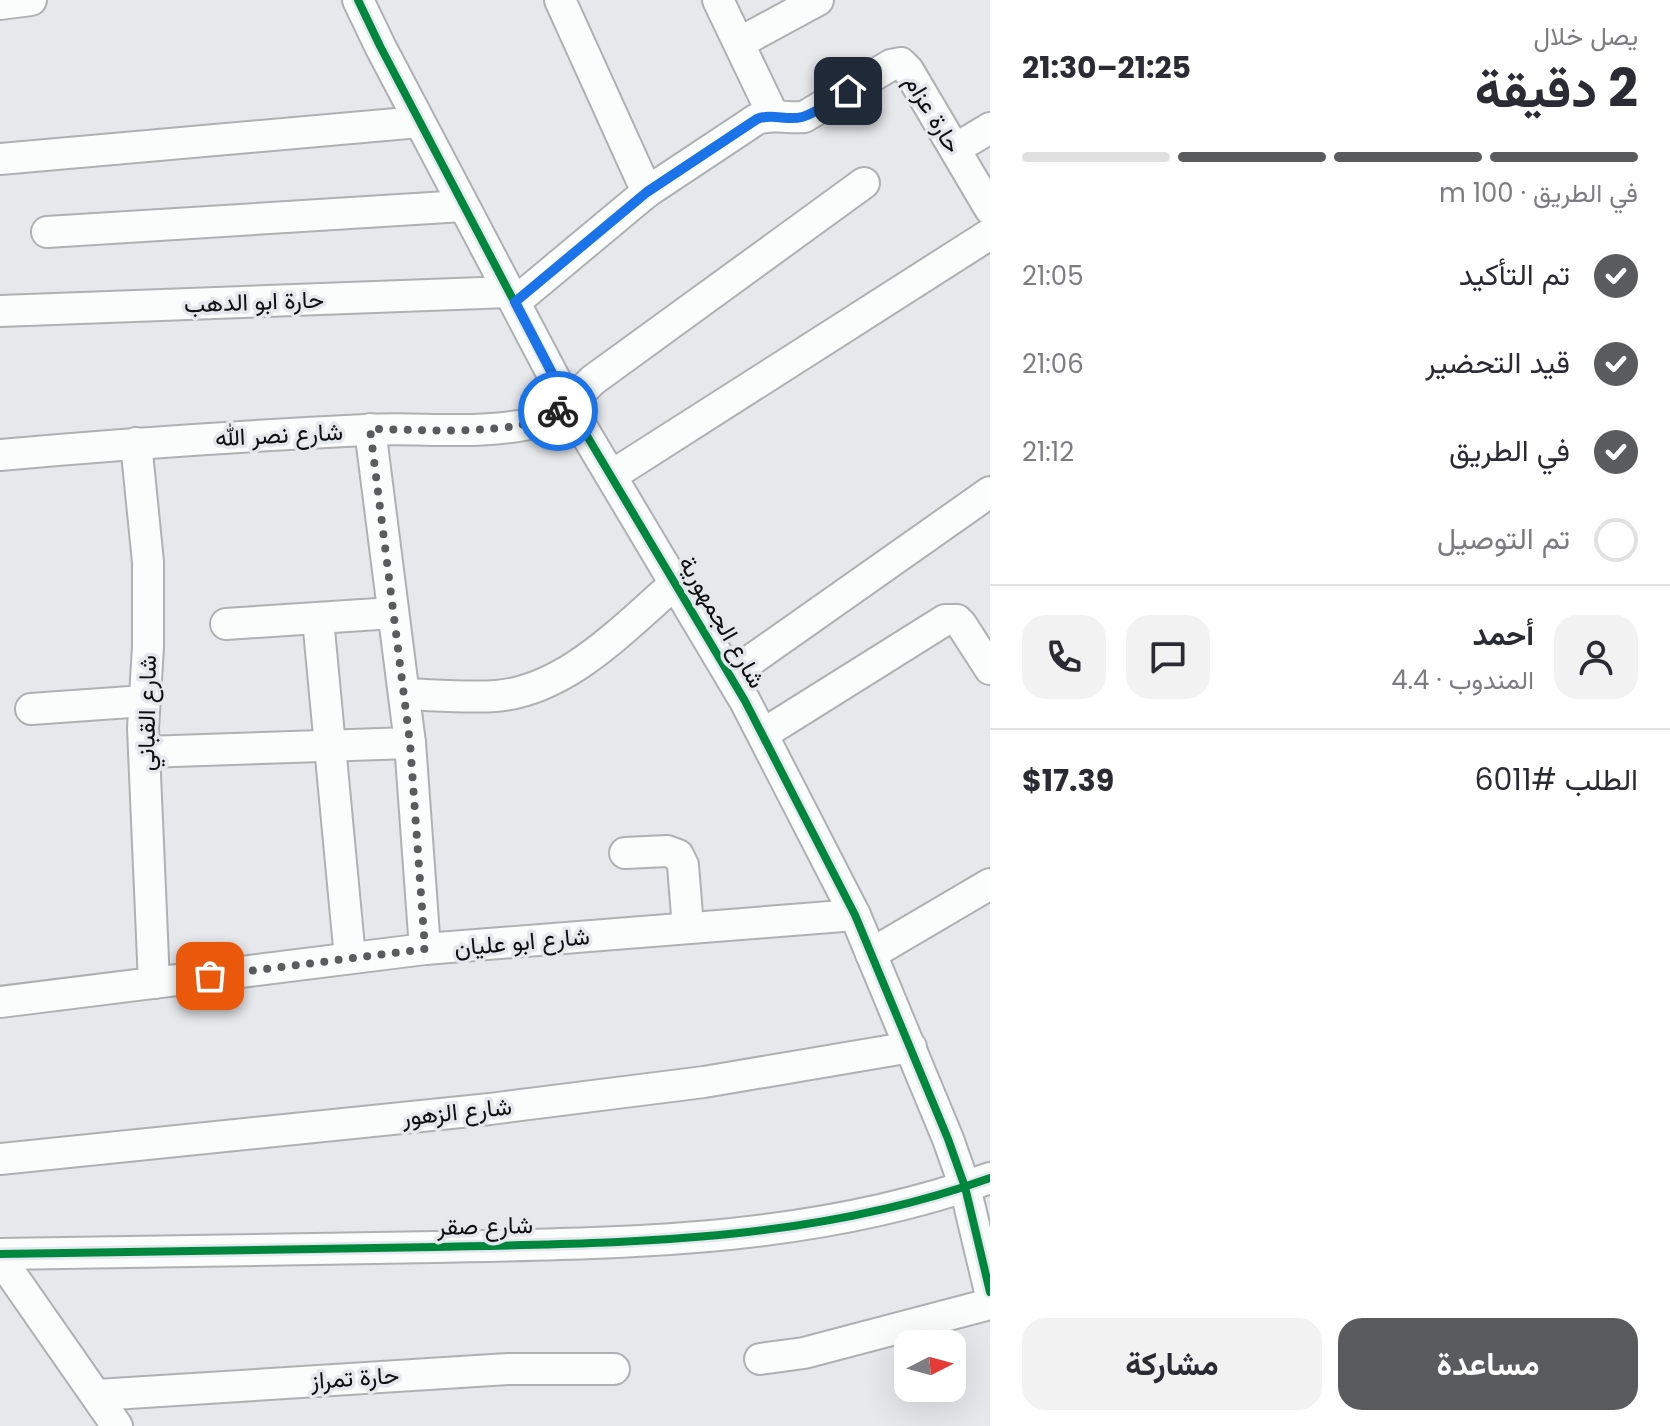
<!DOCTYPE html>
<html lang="ar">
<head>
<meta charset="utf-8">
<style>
	:root { --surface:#fff; --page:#f2f2f3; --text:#2b2b33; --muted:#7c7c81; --line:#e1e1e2; --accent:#5a5b5d }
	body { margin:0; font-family:Poppins,Vazirmatn,sans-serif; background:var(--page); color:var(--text); direction:rtl; height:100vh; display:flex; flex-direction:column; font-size:30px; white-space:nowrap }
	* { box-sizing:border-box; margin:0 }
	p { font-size:26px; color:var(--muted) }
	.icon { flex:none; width:44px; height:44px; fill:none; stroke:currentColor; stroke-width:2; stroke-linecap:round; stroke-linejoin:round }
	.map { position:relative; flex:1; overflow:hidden; direction:ltr }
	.panel { display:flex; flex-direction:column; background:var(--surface); width:680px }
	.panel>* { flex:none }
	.needle { width:52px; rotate:84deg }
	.controls { position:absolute; left:894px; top:1330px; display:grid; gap:16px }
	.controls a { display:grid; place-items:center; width:72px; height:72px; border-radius:16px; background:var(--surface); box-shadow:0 8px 32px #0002; font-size:40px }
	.pin { position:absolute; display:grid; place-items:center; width:68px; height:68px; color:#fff; margin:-34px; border-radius:16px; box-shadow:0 4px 12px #0006 }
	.courier { position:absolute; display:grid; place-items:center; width:80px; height:80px; margin:-40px; border:6px solid #1a73e8; border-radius:50%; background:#fff; color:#222; box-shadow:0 2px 10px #0007 }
	.headline em { font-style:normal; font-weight:700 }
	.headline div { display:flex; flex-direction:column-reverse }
	.headline { display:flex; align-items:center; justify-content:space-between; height:136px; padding:0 32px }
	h1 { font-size:52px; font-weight:700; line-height:60px }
	.bar { display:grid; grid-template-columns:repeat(4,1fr); gap:12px 8px; align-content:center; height:96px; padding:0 32px }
	.bar i { height:10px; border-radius:6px; background:var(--line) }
	.bar .on { background:var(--accent) }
	.bar p { grid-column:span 4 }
	.line { display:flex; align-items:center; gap:20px; padding:0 32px; border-top:2px solid var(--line) }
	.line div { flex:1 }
	.round { display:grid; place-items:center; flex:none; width:84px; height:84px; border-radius:24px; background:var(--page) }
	ol { padding:0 32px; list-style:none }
	li { display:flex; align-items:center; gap:24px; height:88px }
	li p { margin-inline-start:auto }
	li .icon { padding:8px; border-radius:50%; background:var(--accent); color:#fff; stroke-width:4 }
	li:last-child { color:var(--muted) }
	li i { width:44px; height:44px; border:4px solid var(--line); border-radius:50% }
	.action { display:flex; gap:16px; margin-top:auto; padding:16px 32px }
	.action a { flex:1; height:92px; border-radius:24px; background:var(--accent); color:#fff; font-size:32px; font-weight:700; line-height:92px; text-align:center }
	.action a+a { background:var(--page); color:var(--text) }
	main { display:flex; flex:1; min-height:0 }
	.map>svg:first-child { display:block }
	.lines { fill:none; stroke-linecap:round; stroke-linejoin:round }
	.minor-casing { stroke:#aeb0b2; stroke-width:34 }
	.minor { stroke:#fbfcfc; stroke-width:30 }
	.cycleway-casing { stroke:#e4e8ed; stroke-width:13 }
	.cycleway { stroke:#00873e; stroke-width:8 }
	.done { stroke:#5a5b5d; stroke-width:8; stroke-dasharray:0 14.4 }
	.route { stroke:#1a73e8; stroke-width:10 }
	.labels { text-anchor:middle; stroke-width:7; stroke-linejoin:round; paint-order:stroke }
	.street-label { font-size:24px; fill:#0e0f11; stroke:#e4e8ed }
</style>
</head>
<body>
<main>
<section class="panel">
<div class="headline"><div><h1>2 دقيقة</h1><p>يصل خلال</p></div><em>21:25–21:30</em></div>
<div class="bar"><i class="on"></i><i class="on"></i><i class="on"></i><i></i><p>في الطريق · 100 m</p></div>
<ol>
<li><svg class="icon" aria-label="check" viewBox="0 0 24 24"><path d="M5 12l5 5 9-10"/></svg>تم التأكيد<p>21:05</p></li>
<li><svg class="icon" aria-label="check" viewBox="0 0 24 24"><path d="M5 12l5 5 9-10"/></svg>قيد التحضير<p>21:06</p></li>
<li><svg class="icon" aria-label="check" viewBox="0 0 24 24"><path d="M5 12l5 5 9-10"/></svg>في الطريق<p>21:12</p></li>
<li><i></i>تم التوصيل</li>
</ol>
<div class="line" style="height:144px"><a class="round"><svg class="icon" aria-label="person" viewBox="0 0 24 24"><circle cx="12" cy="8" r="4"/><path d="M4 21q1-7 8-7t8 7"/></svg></a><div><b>أحمد</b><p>المندوب · 4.4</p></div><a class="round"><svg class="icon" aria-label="chat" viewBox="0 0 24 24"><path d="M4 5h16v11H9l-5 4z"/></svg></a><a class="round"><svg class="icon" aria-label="phone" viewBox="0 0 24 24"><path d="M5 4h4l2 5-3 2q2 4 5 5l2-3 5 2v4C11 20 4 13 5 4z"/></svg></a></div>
<div class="line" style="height:104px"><div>الطلب #6011</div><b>$17.39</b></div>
<div class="action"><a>مساعدة</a><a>مشاركة</a></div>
</section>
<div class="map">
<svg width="990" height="1426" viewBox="0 0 990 1426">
	<rect width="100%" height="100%" fill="#e6e8eb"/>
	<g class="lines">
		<g class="minor-casing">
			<g id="minor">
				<path d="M358 0 380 46 568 404 745 701 855 915 948 1139 965 1187 990 1292"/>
				<path d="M560 0 647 192"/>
				<path d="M718 0 773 115"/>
				<path d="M0 4 31 0"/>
				<path d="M739 43 818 0"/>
				<path d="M955 149 990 128"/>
				<path d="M0 159 419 122"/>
				<path d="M47 232 463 206"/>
				<path d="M515 302 647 192 757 119C773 113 787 119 804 117L891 65 901 63 908 70 990 209"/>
				<path d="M0 311 509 292"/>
				<path d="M370 429 410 743 425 949"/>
				<path d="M136 443 148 562V647L143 728 154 983"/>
				<path d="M0 455C121 444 243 436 365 430 417 427 478 435 529 424 557 418 574 399 593 380L864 183"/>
				<path d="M611 476 990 234"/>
				<path d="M318 619 350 958"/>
				<path d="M226 624 393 613"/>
				<path d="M730 675 990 492"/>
				<path d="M404 694C434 695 466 698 496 696 568 690 624 627 676 583"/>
				<path d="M31 709 144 701"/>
				<path d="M763 734 945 620H957L961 624 990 669"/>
				<path d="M144 752 410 743"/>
				<path d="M625 853 667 851 678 855 683 865 688 928"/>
				<path d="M871 954 990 884"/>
				<path d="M0 1002 425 949 855 915"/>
				<path d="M0 1159 490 1109 704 1082 911 1047"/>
				<path d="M0 1254C145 1251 290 1249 435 1247 623 1243 810 1243 990 1178"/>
				<path d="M0 1258 117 1426"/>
				<path d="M760 1359 804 1353 990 1304"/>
				<path d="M97 1395 508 1369H614"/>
			</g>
		</g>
		<use href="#minor" class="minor"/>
		<g class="cycleway-casing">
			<g id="cycleway">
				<path d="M358 0 380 46 568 404 745 701 855 915 948 1139 965 1187 990 1292"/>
				<path d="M0 1254C145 1251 290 1249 435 1247 623 1243 810 1243 990 1178"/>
			</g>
		</g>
		<use href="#cycleway" class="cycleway"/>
	</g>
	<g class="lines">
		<path class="done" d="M210 976 425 949 410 743 370 429C418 429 520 438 558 411"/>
		<path class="route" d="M558 411 568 404 515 302 647 192 757 119C773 113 786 121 802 117 817 113 834 99 848 91"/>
	</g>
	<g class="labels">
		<g class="street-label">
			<text transform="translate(933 114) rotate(59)" y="8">حارة عزام</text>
			<text transform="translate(254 302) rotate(-2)" y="8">حارة ابو الدهب</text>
			<text transform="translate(279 435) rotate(-3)" y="8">شارع نصر الله</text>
			<text transform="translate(722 622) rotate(60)" y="8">شارع الجمهورية</text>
			<text transform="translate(147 713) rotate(-89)" y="8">شارع القباني</text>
			<text transform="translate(522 942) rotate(-5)" y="8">شارع ابو عليان</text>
			<text transform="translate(457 1112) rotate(-6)" y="8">شارع الزهور</text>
			<text transform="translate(485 1226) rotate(-1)" y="8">شارع صقر</text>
			<text transform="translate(355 1378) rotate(-4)" y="8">حارة تمراز</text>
		</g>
	</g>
</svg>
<div class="controls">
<a><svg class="needle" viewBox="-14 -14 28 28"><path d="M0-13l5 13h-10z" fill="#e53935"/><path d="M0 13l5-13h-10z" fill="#7c7c81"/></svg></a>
</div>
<div class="pin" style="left:210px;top:976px;background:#ea580c"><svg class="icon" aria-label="bag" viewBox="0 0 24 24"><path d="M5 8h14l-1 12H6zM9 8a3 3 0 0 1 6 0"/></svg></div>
<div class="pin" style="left:848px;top:91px;background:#1f2937"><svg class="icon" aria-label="home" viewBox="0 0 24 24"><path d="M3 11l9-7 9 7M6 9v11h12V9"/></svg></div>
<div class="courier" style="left:558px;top:411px"><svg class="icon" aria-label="bike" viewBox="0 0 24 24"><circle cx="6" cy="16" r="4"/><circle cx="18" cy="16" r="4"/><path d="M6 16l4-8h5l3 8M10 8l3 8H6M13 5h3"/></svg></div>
</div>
</main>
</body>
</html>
